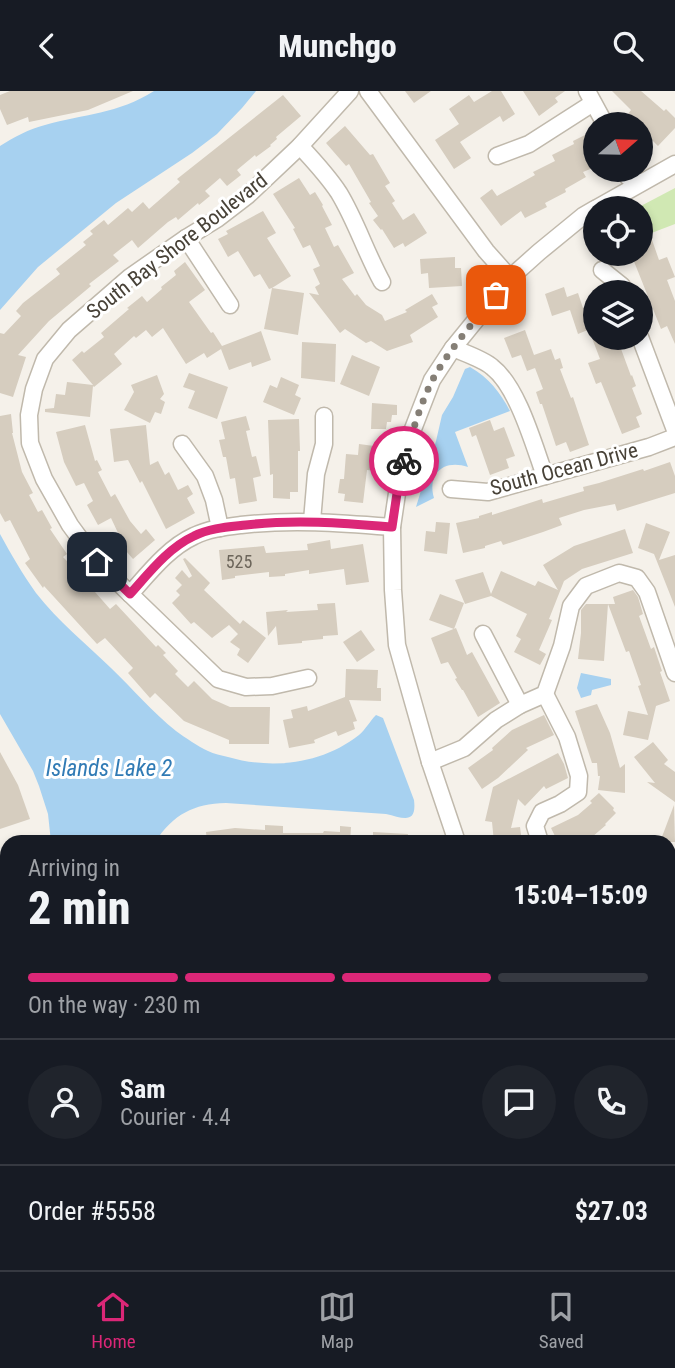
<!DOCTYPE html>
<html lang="en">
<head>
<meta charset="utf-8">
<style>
	:root { --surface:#171b24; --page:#20242c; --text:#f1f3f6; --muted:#9ea1a6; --line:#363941; --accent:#db2777 }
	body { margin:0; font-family:"Roboto Condensed",sans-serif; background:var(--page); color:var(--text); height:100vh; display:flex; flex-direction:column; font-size:26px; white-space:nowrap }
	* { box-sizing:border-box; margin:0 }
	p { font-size:23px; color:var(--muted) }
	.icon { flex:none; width:38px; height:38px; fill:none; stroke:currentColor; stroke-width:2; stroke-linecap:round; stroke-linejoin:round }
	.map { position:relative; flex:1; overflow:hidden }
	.sheet { position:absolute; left:0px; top:744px; width:676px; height:436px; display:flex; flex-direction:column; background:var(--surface); border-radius:21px 21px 0 0; box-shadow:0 4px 10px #0003 }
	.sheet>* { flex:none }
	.needle { width:46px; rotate:70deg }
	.fabs { position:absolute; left:583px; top:21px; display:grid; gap:14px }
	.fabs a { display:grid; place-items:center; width:70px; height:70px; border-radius:50%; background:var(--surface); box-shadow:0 4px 10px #0003; font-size:35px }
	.pin { position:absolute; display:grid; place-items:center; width:60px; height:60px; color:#fff; margin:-30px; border-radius:14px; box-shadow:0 4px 10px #0006 }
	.courier { position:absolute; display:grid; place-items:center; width:70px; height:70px; margin:-35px; border:5px solid #db2777; border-radius:50%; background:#fff; color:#222; box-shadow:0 2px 9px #0007 }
	.overview em { font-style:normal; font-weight:800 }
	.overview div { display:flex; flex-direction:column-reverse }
	.overview { display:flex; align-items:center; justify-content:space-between; height:119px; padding:0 28px }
	h1 { font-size:46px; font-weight:800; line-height:52px }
	.bar { display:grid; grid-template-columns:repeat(4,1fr); gap:10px 7px; align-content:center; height:84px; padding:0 28px }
	.bar i { height:9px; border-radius:5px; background:var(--line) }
	.bar .current { background:var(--accent) }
	.bar p { grid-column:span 4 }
	.line { display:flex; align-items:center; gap:18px; padding:0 28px; border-top:2px solid var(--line) }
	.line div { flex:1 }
	.round { display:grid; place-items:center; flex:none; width:74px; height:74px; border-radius:37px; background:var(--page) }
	header { display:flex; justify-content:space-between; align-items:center; height:91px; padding:0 28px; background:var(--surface); font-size:32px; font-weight:800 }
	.tabs { display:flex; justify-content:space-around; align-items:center; height:98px; border-top:2px solid var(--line); background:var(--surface); font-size:19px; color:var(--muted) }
	.tabs a { display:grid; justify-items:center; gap:4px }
	.tabs .current { color:var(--accent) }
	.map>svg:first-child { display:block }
	.green { fill:#d0e8b3 }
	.water { fill:#a7d1f0 }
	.building { fill:#d6cdbf }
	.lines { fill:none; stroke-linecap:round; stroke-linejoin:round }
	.minor-casing { stroke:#c0b9ac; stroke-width:19 }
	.minor { stroke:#fff; stroke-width:16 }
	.done { stroke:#857f76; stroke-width:7; stroke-dasharray:0 12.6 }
	.route { stroke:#db2777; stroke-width:9 }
	.labels { text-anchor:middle; stroke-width:6; stroke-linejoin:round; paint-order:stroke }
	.number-label { font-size:18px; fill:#6c655a }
	.street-label { font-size:21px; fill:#484238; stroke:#fff }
	.water-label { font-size:23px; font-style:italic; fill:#317bb5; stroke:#fff }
</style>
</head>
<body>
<header><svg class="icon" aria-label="back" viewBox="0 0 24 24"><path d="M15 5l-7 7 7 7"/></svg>Munchgo<svg class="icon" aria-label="search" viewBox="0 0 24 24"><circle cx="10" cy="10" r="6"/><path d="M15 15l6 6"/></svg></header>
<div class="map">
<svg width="675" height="1179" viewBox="0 0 675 1179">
	<rect width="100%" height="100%" fill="#f5f1ea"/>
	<path class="green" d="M675 97V133L641 146 640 117H637Z"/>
	<g class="water">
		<path d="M154 0H256L242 17 217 43 192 62 116 112 38 176 0 219V55C14 46 29 38 45 34 84 23 118 23 154 0Z"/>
		<path d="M470 276C489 287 500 301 510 320L455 341 468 376C444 368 427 382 434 407L416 416 436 350 442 324 453 306 465 278Z"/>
		<path d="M0 443C11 463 23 484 36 502 58 530 86 553 111 577 133 598 152 621 176 640 186 647 197 655 208 660 214 663 221 664 228 666 272 679 322 673 359 644 366 638 370 630 376 624L383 627 414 709C417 734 403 727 386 723L226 712C193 713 174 723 155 751H51L48 723 39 695 33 680 0 623Z"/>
		<path d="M581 582 611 588V594L592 599 591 604 581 607 577 597Z"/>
		<path d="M139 1172H219V1173L217 1179H137Z"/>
	</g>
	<g class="building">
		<path d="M10 0H133L88 19 29 31 28 26 7 34 0 18V4Z"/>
		<path d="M405 0H431L414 12Z"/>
		<path d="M492 0H501L515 23 503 31 500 25 460 51 471 67 454 78 435 49 459 33 449 18 469 4 474 11Z"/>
		<path d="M523 0H565L555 7 558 11 539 25Z"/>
		<path d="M612 0H641L664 20 666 18 675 27V37L658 55 644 41 645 39 640 33 628 23 631 19Z"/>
		<path d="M283 4 301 25 276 46 277 48 270 54 271 55 256 66 255 64 237 79 241 84 227 95 220 87 205 100 210 105 199 114 198 112 178 129 176 126 168 131 138 157 132 149 113 164 119 170 89 193 91 195 49 230 18 264 26 266 13 306 0 302V242L4 243 21 225 16 220 23 212 60 183 56 178 86 154 83 151 93 143 90 140 104 129 108 134 128 117 132 121 143 111 149 118 180 91 177 88Z"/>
		<path d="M345 35 370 64 373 63 390 92 385 95 395 110 392 112 403 129 414 122 427 142 405 156 403 152 394 157 382 138 381 139 373 129 378 125 369 112 371 111 349 73 346 75 326 52Z"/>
		<path d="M591 41 595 50V76L583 81 586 86 565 98 566 101 545 112 547 116 525 127 521 120 501 135 480 107 492 98 497 105 535 84 533 81 555 70 552 64 574 53 573 50Z"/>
		<path d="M299 87 310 104 315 101 323 114 322 115 332 134 325 137 334 156 338 154 354 182 342 188 355 205 357 203 366 214 382 224 385 230 407 221 405 219 432 203 438 213 432 216 438 226 410 244 413 251 387 260 371 250 366 252 345 238 340 242 309 202 319 204 315 196 320 193 313 178 320 175 310 154 303 157 293 138 295 137 273 103Z"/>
		<path d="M263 120 276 142 267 147 291 185 272 197 304 202 298 244 264 238 272 197 269 198 260 183 254 186 238 160 228 166 218 148 228 143 226 140Z"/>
		<path d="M651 146 659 169 667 166 675 186 667 189 675 210V253L667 235 661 238 631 163H640V150Z"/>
		<path d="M455 166V177H461L462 195 429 197 428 182 421 183 420 168Z"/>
		<path d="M185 171 205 199 189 211 211 242 213 241 222 255 261 240 271 269 252 276 251 271 229 279 221 258 207 267 204 262 186 273 163 237 152 246 146 239 136 247 134 245 114 263 122 273 94 296 93 295 90 326 45 321V318L54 317 56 303 65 304 67 291 93 294 72 269 82 260 84 262 104 246 101 242 129 218 127 217 142 205 147 211 162 198 161 196 176 184 174 180Z"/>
		<path d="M564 196 567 206 578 202 583 217 595 213V236L578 243 570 219 552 225 545 203Z"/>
		<path d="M525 239 534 264 551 258 555 269 560 267 563 277 560 278 571 307 573 306 589 354 570 361 566 351 556 355 542 313H540L536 301 543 298 535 277 527 280 521 264 512 267 504 247Z"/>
		<path d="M592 247H617L631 285 632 284 636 295 632 297 642 323 636 326 640 336 622 343 601 291 596 293 588 272 600 268Z"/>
		<path d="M302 251 336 253 335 291 301 287Z"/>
		<path d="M352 264 380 276 369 305 340 293Z"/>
		<path d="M189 282 228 296 217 328 188 317 195 300 183 296Z"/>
		<path d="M157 284 164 303 160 308 165 311 161 323 155 321 150 332 124 319 134 301 131 294Z"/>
		<path d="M281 286 299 294 295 304 301 307 294 324 263 311 270 294 277 297Z"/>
		<path d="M372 312 397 314V324H392L391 331H387L386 338H371Z"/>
		<path d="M11 323 13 342H12L22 381 33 402 29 404 38 421 42 419 52 437 50 438 67 463 63 466 96 500 95 501 110 518 116 513 156 556 158 554 166 562 163 564 178 580 175 583 188 596 194 590 212 608 230 616H270L269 653H229V649L184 630 155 602 150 607 128 582 133 577 105 547 97 553 44 495 43 497 25 472 30 468 10 429 5 431 0 422V325Z"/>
		<path d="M246 325 250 339 246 340 252 366 256 365 261 385 253 387 257 410 239 413 235 387 230 388 226 366H223L219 349 225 348 221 331Z"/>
		<path d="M299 328 300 360H298V401H290V408L273 407V383L270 384 268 329Z"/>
		<path d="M490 329 494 340 504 336 515 365 506 368 509 377 490 384 476 344 472 346 469 337Z"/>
		<path d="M85 334 95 370 97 369 102 379 98 381 111 406 115 403 130 430 141 443 146 438 155 449 133 468 126 460 123 464 111 451 119 444 111 427 98 434 87 414 93 410 84 392 76 395 64 371 56 341Z"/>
		<path d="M146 334 150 374 158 370 165 384 169 381 178 399 188 394 193 403 187 407 195 422 166 438 142 390 140 392 128 369 114 371 110 338Z"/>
		<path d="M359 353 374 355V361L378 362 376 380 367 379 363 412 344 410 345 403 338 402 340 388H344L346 363 358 364Z"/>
		<path d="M670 371 675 385V402L617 420 615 413 584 419 559 427 562 434 543 441 503 454 501 450 485 455V457L463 462 456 432 479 427V425L492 421V424L542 408 543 412 584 400 583 396 599 392 643 378 644 380Z"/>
		<path d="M436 431 450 432 447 463 424 460 426 440 435 441Z"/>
		<path d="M646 432 670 441 659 469 675 464V516L654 463 638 457Z"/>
		<path d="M625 438 633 462 582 478 564 490 549 528 552 529 539 559 546 563 540 574 514 561 521 548 516 545 527 523 491 505 465 513 455 489 483 481 491 503 501 480 535 495 538 490 558 499 543 474 574 455Z"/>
		<path d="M330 449 331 458 363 453 369 491 346 494 344 478 309 483V479L285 483V485L269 486V481L235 485V487L222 489 219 459 264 455 266 462 308 459 307 453Z"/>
		<path d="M185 467 210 492 204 499 240 533 243 529 266 547 248 572 237 564 240 558 230 551 238 543 229 534 212 547 194 531 191 533 172 512 180 504 176 500 182 494 175 487 182 479 189 487 192 485 183 468Z"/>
		<path d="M633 499 638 506 643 523 639 525 651 558 654 556 662 580 660 581 670 610 656 615 648 649 623 644 628 620 648 624 638 595 641 594 629 560 626 561 608 513H615L613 506Z"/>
		<path d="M440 503 464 512 454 538 429 529Z"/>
		<path d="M335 512 338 544 323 545V548L302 550V552L278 554 276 535 268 545 266 521 288 519 286 521 318 519 317 513Z"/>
		<path d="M586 513H608L604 570 578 568 581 542V519Z"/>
		<path d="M456 537 467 564 472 561 500 612 478 626 463 599H462L455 588 457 587 448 571 441 573 431 547Z"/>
		<path d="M361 539 375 559 357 571 343 551Z"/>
		<path d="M346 578 378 579 377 597H381V610L349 609 357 630 353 631 355 638 338 645 336 640 314 649 315 652 289 657 283 629 293 627 291 619 307 615 308 620 345 606Z"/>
		<path d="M597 613 610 642 620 677 625 673V702L598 699 600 685H598L597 672H592L575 620Z"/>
		<path d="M544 624 554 644 526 657 528 659 498 687 482 698 468 677 493 659 492 657 512 639Z"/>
		<path d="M653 651 668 669 664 673 675 681V711L647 691 655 692 634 666Z"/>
		<path d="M0 661 18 694 30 728 0 738Z"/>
		<path d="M558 662 564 673 568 687 546 698 544 695 525 715 518 708 511 737 520 736 522 751H494L492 731 485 730 493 696Z"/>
		<path d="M599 702 614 717 613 719 616 722 605 733 606 734 592 746 582 751H558L551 737 578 724 592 712 590 710Z"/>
		<path d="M674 714 675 751H660Z"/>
		<path d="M265 734 283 735V742H323L324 740 340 741V735L351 736 350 751H207L206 741 235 737 265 739Z"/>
		<path d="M373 741 408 743 407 751H373Z"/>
	</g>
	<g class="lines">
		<g class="minor-casing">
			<g id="minor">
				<path d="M368 0 486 160 510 187"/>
				<path d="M587 0 605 33"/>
				<path d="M300 55C314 70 328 85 339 102 356 130 366 162 382 191"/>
				<path d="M497 65 529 53 593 12"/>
				<path d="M624 79 628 86 640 92"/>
				<path d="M597 117 675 73"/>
				<path d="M186 147 230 214"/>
				<path d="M602 179 622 195 624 201"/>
				<path d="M640 246 675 339"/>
				<path d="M453 257C464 262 483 268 492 276 518 296 534 355 545 385"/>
				<path d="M182 353 205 385 214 409 220 437"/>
				<path d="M451 398 488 401 649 356 675 346"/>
				<path d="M312 430 316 383 324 353V325"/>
				<path d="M130 503C149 482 168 457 194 445 208 438 225 436 241 434 292 428 341 432 392 436"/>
				<path d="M483 543 520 614"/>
				<path d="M308 587 272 595 246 596 218 588 97 471 70 434 44 388 30 352 29 324 34 298 45 268 69 239 130 186 186 147 217 128 247 105 300 55 350 0"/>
				<path d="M430 671 464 657 496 629 520 614 545 603 562 555 571 515 586 495 619 482 637 487 647 501 675 582"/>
				<path d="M457 751 430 671 397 554 393 499 392 436 399 389 413 338 432 289 453 257 510 187 539 161 583 125 595 118"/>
				<path d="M540 751 535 735 542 721 560 713 578 701 579 685 567 646 545 603"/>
				<path d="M668 892 675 890"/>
				<path d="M668 961 675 959"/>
				<path d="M0 1016H7"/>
				<path d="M668 1061H675"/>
				<path d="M668 1124 675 1128"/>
				<path d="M0 1131 7 1132"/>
				<path d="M559 1172 576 1179"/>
				<path d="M76 1179 77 1172"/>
				<path d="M291 1179 293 1172"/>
				<path d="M435 1179 437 1172"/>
				<path d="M532 1179 533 1172"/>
			</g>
		</g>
		<use href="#minor" class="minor"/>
	</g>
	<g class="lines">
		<path class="done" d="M404 370C412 343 420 313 433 288 450 257 474 231 496 204"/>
		<path class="route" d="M97 471 130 503C149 482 168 457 194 445 210 437 229 436 246 434 295 428 343 432 392 436L399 389 404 370"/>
	</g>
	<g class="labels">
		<g class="number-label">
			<text x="239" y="477">525</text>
		</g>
		<g class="street-label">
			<text transform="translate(177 155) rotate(-38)" y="7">South Bay Shore Boulevard</text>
			<text transform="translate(564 378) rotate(-15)" y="7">South Ocean Drive</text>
		</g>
		<g class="water-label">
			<text x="109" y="685">Islands Lake 2</text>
		</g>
	</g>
</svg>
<div class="fabs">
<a><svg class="needle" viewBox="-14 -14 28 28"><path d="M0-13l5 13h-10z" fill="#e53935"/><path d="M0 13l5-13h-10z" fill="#9ea1a6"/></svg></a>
<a><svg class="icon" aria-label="locate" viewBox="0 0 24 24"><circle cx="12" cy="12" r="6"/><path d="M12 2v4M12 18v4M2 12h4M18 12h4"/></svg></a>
<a><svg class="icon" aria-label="layers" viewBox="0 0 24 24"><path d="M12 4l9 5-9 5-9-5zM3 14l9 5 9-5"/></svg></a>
</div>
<div class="pin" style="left:496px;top:204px;background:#ea580c"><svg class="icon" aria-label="bag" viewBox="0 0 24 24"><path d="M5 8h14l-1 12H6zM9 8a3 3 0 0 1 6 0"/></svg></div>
<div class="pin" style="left:97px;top:471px;background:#1f2937"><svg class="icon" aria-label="home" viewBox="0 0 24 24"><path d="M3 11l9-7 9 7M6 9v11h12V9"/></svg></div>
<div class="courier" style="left:404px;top:370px"><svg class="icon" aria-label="bike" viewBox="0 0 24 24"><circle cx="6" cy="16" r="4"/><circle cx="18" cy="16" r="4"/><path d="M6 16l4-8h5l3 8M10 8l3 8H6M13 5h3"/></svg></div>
<section class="sheet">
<div class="overview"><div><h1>2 min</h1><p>Arriving in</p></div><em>15:04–15:09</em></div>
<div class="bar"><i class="current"></i><i class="current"></i><i class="current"></i><i></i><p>On the way · 230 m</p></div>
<div class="line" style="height:126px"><a class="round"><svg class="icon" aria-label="person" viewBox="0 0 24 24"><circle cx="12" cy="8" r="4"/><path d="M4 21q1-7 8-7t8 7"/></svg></a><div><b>Sam</b><p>Courier · 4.4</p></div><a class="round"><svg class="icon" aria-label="chat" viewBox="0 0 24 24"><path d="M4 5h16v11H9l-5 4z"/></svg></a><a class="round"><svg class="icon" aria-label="phone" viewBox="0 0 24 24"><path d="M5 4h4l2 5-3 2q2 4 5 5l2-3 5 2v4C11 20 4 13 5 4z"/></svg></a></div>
<div class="line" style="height:91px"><div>Order #5558</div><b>$27.03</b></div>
</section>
</div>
<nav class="tabs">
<a class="current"><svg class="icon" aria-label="home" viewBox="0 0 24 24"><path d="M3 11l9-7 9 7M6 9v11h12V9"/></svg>Home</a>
<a><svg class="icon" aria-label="map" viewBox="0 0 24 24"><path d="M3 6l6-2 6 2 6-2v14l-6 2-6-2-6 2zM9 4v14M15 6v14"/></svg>Map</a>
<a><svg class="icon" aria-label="saved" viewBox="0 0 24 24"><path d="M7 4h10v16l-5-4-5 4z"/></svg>Saved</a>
</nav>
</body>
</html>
